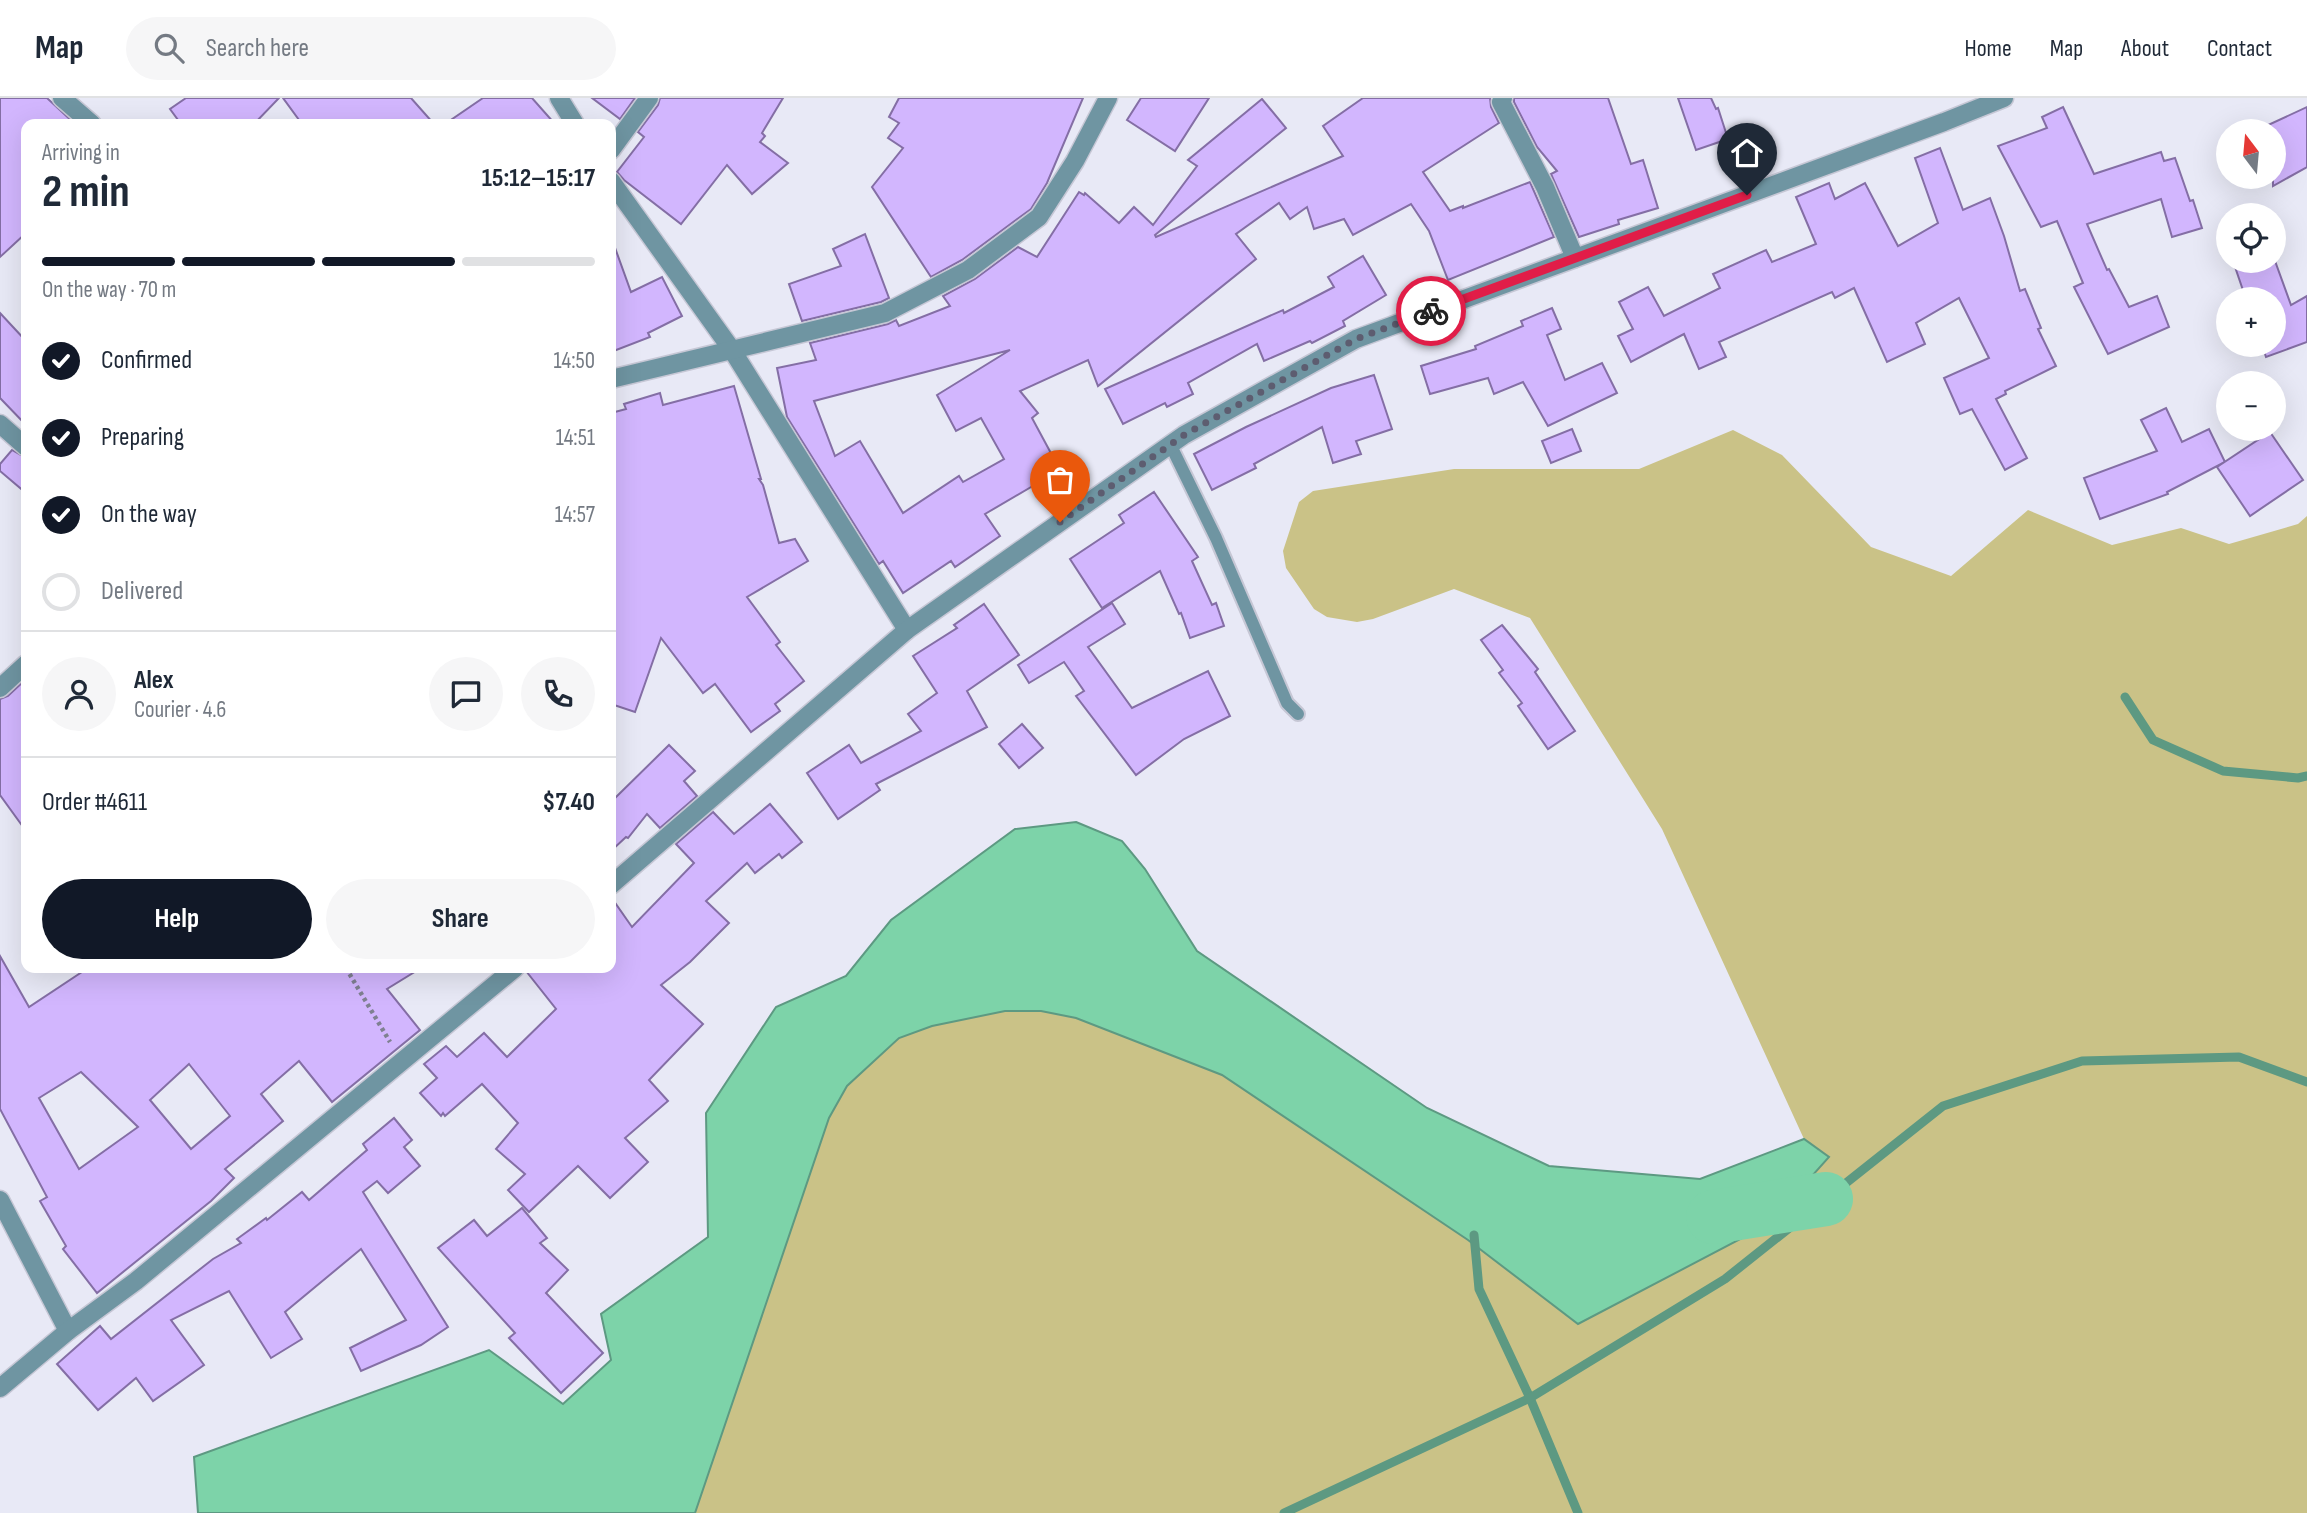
<!DOCTYPE html>
<html lang="en">
<head>
<meta charset="utf-8">
<style>
	:root { --surface:#fff; --page:#f6f6f7; --text:#1f2937; --muted:#747a83; --line:#e0e1e3; --accent:#111827 }
	body { margin:0; font-family:"Sofia Sans Condensed",sans-serif; background:var(--page); color:var(--text); height:100vh; display:flex; flex-direction:column; font-size:26px; white-space:nowrap }
	* { box-sizing:border-box; margin:0 }
	p { font-size:23px; color:var(--muted) }
	.icon { flex:none; width:38px; height:38px; fill:none; stroke:currentColor; stroke-width:2; stroke-linecap:round; stroke-linejoin:round }
	.map { position:relative; flex:1; overflow:hidden }
	.side { position:absolute; left:21px; top:21px; width:595px; height:854px; display:flex; flex-direction:column; background:var(--surface); border-radius:14px; box-shadow:0 7px 28px #0002 }
	.side>* { flex:none }
	.needle { width:46px; rotate:344deg }
	.tools { position:absolute; left:2216px; top:21px; display:grid; gap:14px }
	.tools a { display:grid; place-items:center; width:70px; height:70px; border-radius:50%; background:var(--surface); box-shadow:0 7px 28px #0002; font-size:35px }
	.pin { position:absolute; display:grid; place-items:center; width:60px; height:60px; color:#fff; margin:-72px -30px; border-radius:50% 50% 50% 0; rotate:-45deg; box-shadow:0 0 7px #0007 }
	.pin .icon { rotate:45deg }
	.courier { position:absolute; display:grid; place-items:center; width:70px; height:70px; margin:-35px; border:5px solid #e11d48; border-radius:50%; background:#fff; color:#222; box-shadow:0 2px 9px #0007 }
	.headline em { font-style:normal; font-weight:700 }
	.headline div { display:flex; flex-direction:column-reverse }
	.headline { display:flex; align-items:center; justify-content:space-between; height:119px; padding:0 21px }
	h1 { font-size:46px; font-weight:700; line-height:52px }
	.bar { display:grid; grid-template-columns:repeat(4,1fr); gap:10px 7px; align-content:center; height:84px; padding:0 21px }
	.bar i { height:9px; border-radius:5px; background:var(--line) }
	.bar .active { background:var(--accent) }
	.bar p { grid-column:span 4 }
	.line { display:flex; align-items:center; gap:18px; padding:0 21px; border-top:2px solid var(--line) }
	.line div { flex:1 }
	.round { display:grid; place-items:center; flex:none; width:74px; height:74px; border-radius:37px; background:var(--page) }
	ol { padding:0 21px; list-style:none }
	li { display:flex; align-items:center; gap:21px; height:77px }
	li p { margin-inline-start:auto }
	li .icon { padding:7px; border-radius:50%; background:var(--accent); color:#fff; stroke-width:4 }
	li:last-child { color:var(--muted) }
	li i { width:38px; height:38px; border:4px solid var(--line); border-radius:50% }
	.cta { display:flex; gap:14px; margin-top:auto; padding:14px 21px }
	.cta a { flex:1; height:80px; border-radius:42px; background:var(--accent); color:#fff; font-size:28px; font-weight:700; line-height:80px; text-align:center }
	.cta a+a { background:var(--page); color:var(--text) }
	header { display:flex; align-items:center; gap:42px; box-sizing:border-box; height:98px; padding:0 35px; background:var(--surface); border-bottom:2px solid var(--line) }
	header strong { font-size:33px }
	nav { display:flex; gap:38px; margin-inline-start:auto; font-size:24px }
	.search { width:490px; height:63px; background:var(--page); display:flex; align-items:center; gap:18px; box-sizing:border-box; padding:0 24px; border-radius:38px; color:var(--muted); font-size:26px }
	.map>svg:first-child { display:block }
	.green { fill:#cac287 }
	.water { fill:#7dd3a9; stroke:#5d9982; stroke-width:2 }
	.lines { fill:none; stroke-linecap:round; stroke-linejoin:round }
	.stream { stroke:#5d9982; stroke-width:9 }
	.river { stroke:#7dd3a9; stroke-width:54 }
	.building { fill:#d2b6fe; stroke:#846ea5; stroke-width:2; fill-rule:evenodd }
	.service-casing { stroke:#c6c7d5; stroke-width:16 }
	.minor-casing { stroke:#c6c7d5; stroke-width:21 }
	.tertiary-casing { stroke:#c6c7d5; stroke-width:21 }
	.path { stroke:#7f8091; stroke-width:4.5; stroke-dasharray:3.5 3.5; stroke-linecap:butt }
	.service { stroke:#6f95a2; stroke-width:12 }
	.minor { stroke:#6f95a2; stroke-width:18 }
	.tertiary { stroke:#6f95a2; stroke-width:18 }
	.done { stroke:#5d5d70; stroke-width:7; stroke-dasharray:0 12.6 }
	.route { stroke:#e11d48; stroke-width:9 }
</style>
</head>
<body>
<header>
<strong>Map</strong>
<div class="search"><svg class="icon" aria-label="search" viewBox="0 0 24 24"><circle cx="10" cy="10" r="6"/><path d="M15 15l6 6"/></svg>Search here</div>
<nav><a>Home</a><a>Map</a><a>About</a><a>Contact</a></nav>
</header>
<div class="map">
<svg width="2307" height="1415" viewBox="0 0 2307 1415">
	<rect width="100%" height="100%" fill="#e8e9f6"/>
	<path class="green" d="M1733 332 1782 357 1871 449 1951 478 2028 412 2112 447 2181 430 2229 446 2298 426 2307 418V1415H695L829 1020 847 988 899 940 932 928 1005 913H1041L1076 920 1222 976 1468 1142 1578 1225 1829 1059 1804 1041 1662 731 1530 520 1454 491 1373 521 1357 524 1327 519 1314 511 1286 470 1283 453 1299 404 1313 393 1454 371H1639Z"/>
	<path class="water" d="M1076 724 1122 743 1145 771 1197 853 1427 1010 1549 1068 1700 1081 1804 1041 1829 1059 1769 1126 1578 1226 1468 1142 1222 977 1076 920 1041 913H1005L932 928 899 940 847 988 829 1020 695 1415H198L194 1359 489 1252 563 1306 611 1262 601 1216 708 1139 706 1015 776 909 846 878 891 822 1015 731Z"/>
	<g class="lines">
		<g class="stream">
			<path d="M2125 599 2153 642 2223 673 2298 680 2307 678"/>
			<path d="M1474 1137 1479 1191 1530 1300 1578 1415"/>
			<path d="M1284 1415 1530 1300 1725 1181 1943 1008 2082 963 2239 959 2307 984"/>
		</g>
		<path class="river" d="M1713 1119 1826 1101"/>
	</g>
	<g class="building">
		<path d="M0 0H47L75 26H26V135L0 159Z"/>
		<path d="M186 0H279L254 26H181L170 11Z"/>
		<path d="M283 0H411L434 26H302Z"/>
		<path d="M483 0H532L555 26H445Z"/>
		<path d="M592 0H635L620 21Z"/>
		<path d="M660 0H783L762 35 765 38 760 44 788 65 752 96 727 67 681 126 624 82 617 74 644 39 638 34 658 7Z"/>
		<path d="M899 0H1083L1047 85 1031 111 962 162 931 179 872 89 903 50 888 40 899 25 889 19Z"/>
		<path d="M1141 0H1209L1175 53 1127 22Z"/>
		<path d="M1363 0H1490L1491 9 1499 25 1423 74 1450 113 1463 108V110L1530 84 1554 139 1448 182 1429 133 1411 106 1353 137 1344 121 1314 131 1307 109 1290 121 1279 105 1236 136 1256 161 1098 288 1088 262 1020 293 1038 315 1032 320 1060 372 985 416 1000 438 955 469 951 463 903 495 883 463 879 466 787 319 777 270 816 262 810 245 888 226 896 222 899 228 950 208 943 198 975 181 1018 149 1037 159 1079 94 1084 97 1085 95 1119 125 1134 109 1153 127 1197 68 1188 62 1262 1 1286 30 1155 137 1156 139 1343 58 1323 28ZM1010 252 937 297 956 333 981 320 1004 361 963 384 959 378 903 415 860 343 835 358 814 303Z"/>
		<path d="M1514 0H1608L1631 66 1643 62 1658 110 1618 122 1619 126 1579 139 1551 76 1557 73 1537 49 1514 4Z"/>
		<path d="M1678 0H1711L1716 11 1718 10 1728 41 1696 52Z"/>
		<path d="M2063 9 2094 76 2161 54 2164 63 2175 60 2190 103 2193 102 2202 130 2172 139 2161 101 2087 126 2107 172 2109 171 2129 209 2157 198 2169 229 2108 256 2074 189 2083 185 2057 123 2041 129 1998 48 2047 30 2042 19Z"/>
		<path d="M2307 9V69L2273 88V33H2269L2266 28Z"/>
		<path d="M1940 50 1963 112 1990 100 2004 138 2020 193 2025 191 2041 230 2038 231 2056 268 2005 293 2006 296 1996 301 2027 360 2005 372 1972 311 1960 316 1944 280 1989 260 1959 200 1916 225 1925 246 1887 264 1854 190 1835 200 1832 194 1719 244 1726 259 1699 271 1684 236 1631 264 1618 238 1633 231 1619 204 1648 189 1664 218 1720 190 1713 176 1766 152 1772 164 1816 146 1796 99 1829 85 1835 101 1865 85 1898 148 1938 125 1915 60Z"/>
		<path d="M865 136 889 200 881 204 802 223 789 186 841 168 833 151Z"/>
		<path d="M611 147H614L631 194 662 179 682 218 648 235 650 239 611 254Z"/>
		<path d="M1363 158 1386 197 1343 223 1345 228 1312 245 1310 243 1264 263 1257 246 1188 285 1193 296 1167 309 1165 305 1123 326 1105 291 1283 212 1284 215 1334 189 1328 179Z"/>
		<path d="M2233 163H2275L2291 207 2307 198V244L2266 259 2262 247H2273V201H2246Z"/>
		<path d="M1552 210 1561 231 1547 237 1565 282 1602 265 1617 295 1548 328 1523 284 1494 296 1488 280 1430 296 1421 268 1476 251 1475 248 1523 228 1521 223Z"/>
		<path d="M0 215 26 243V327L0 300Z"/>
		<path d="M1374 277 1392 331 1356 343 1361 356 1333 365 1322 329 1254 366 1256 370 1212 392 1194 356 1246 329 1331 290Z"/>
		<path d="M734 288 761 381H759L763 387 779 445 795 441 808 463 747 499 780 544 776 547 804 583 775 606 780 613 751 634 715 586 703 595 661 540 635 614 611 606V315L626 311 624 306 660 295 663 307Z"/>
		<path d="M2166 310 2182 344 2209 331 2225 364 2167 394 2168 396 2100 421 2084 380 2157 353 2141 322Z"/>
		<path d="M1572 331 1581 353 1551 365 1542 343Z"/>
		<path d="M2270 334 2303 382 2250 418 2217 369Z"/>
		<path d="M12 352 26 360V395L0 373V366Z"/>
		<path d="M1154 394 1198 459 1192 463 1212 507 1216 505 1224 528 1190 540 1181 515 1179 516 1160 473 1102 510 1070 461 1124 425 1119 417Z"/>
		<path d="M1112 505 1125 526 1088 549 1132 610 1208 573 1230 618 1184 641 1136 677 1076 598 1084 593 1064 564 1029 585 1018 567Z"/>
		<path d="M984 506 1019 557 967 593 987 629 876 686 880 692 838 721 807 675 849 647 861 665 921 633 908 616 937 595 913 558 957 530 954 527Z"/>
		<path d="M1502 527 1538 571 1535 574 1575 633 1548 651 1518 608 1522 605 1499 575 1503 572 1481 542Z"/>
		<path d="M26 581V733L0 697V601L8 598Z"/>
		<path d="M1022 626 1043 650 1019 670 999 646Z"/>
		<path d="M669 647 695 673 684 683 697 698 660 730 647 716 628 740 626 739 611 753V704Z"/>
		<path d="M770 706 802 744 782 760 779 756 755 775 747 765 706 803 729 825 690 864 661 887 703 926 649 982 668 1003 625 1040 648 1064 610 1100 578 1068 529 1114 508 1092 525 1076 496 1051 518 1025 482 986 445 1018 443 1015 441 1018 420 995 437 980 424 966 446 948 457 959 484 935 507 959 556 911 526 873V870H611V799L632 829 694 765 676 746 713 714 734 736Z"/>
		<path d="M0 858 29 909 88 870H421L387 891 420 932 332 1004 299 963 261 996 283 1023 225 1071 234 1080 211 1103 97 1195 63 1151 66 1148 40 1103 47 1099 0 1011ZM189 966 230 1018 191 1051 150 1002ZM81 974 138 1029 79 1071 39 1000Z"/>
		<path d="M394 1020 412 1042 404 1049 420 1068 388 1095 377 1083 363 1094 448 1229 421 1247 361 1273 350 1250 406 1222 361 1151 285 1214 302 1241 271 1260 229 1193 171 1222 204 1267 153 1303 136 1280 98 1312 57 1266 100 1228 111 1241 213 1161 241 1145 237 1141 266 1120 267 1122 302 1094 309 1102 367 1052 363 1046Z"/>
		<path d="M522 1110 547 1140 540 1145 568 1172 546 1195 603 1255 561 1295 509 1240 515 1235 438 1150 474 1122 487 1138Z"/>
	</g>
	<g class="lines">
		<g class="service-casing">
			<path id="service" d="M1170 346 1216 440 1287 605 1298 616"/>
		</g>
		<g class="minor-casing">
			<g id="minor">
				<path d="M62 0 92 26"/>
				<path d="M559 0 575 26"/>
				<path d="M1503 0 1501 4 1545 89 1575 160"/>
				<path d="M611 83 732 252 907 532"/>
				<path d="M611 281 885 215 968 172 1039 119 1075 63 1108 0"/>
				<path d="M0 326 26 349"/>
				<path d="M611 787 907 532 1184 337 1356 241 1944 24 2004 0"/>
				<path d="M0 1102 68 1233"/>
				<path d="M0 1290 68 1233 136 1183 515 870"/>
			</g>
		</g>
		<g class="tertiary-casing">
			<g id="tertiary">
				<path d="M611 52 649 0"/>
				<path d="M0 590 26 566"/>
			</g>
		</g>
		<path class="path" d="M346 870 390 944"/>
		<use href="#service" class="service"/>
		<use href="#minor" class="minor"/>
		<use href="#tertiary" class="tertiary"/>
	</g>
	<g class="lines">
		<path class="done" d="M1060 424 1184 337 1356 241 1431 213"/>
		<path class="route" d="M1431 213 1747 97"/>
	</g>
</svg>
<div class="tools">
<a><svg class="needle" viewBox="-14 -14 28 28"><path d="M0-13l5 13h-10z" fill="#e53935"/><path d="M0 13l5-13h-10z" fill="#747a83"/></svg></a>
<a><svg class="icon" aria-label="locate" viewBox="0 0 24 24"><circle cx="12" cy="12" r="6"/><path d="M12 2v4M12 18v4M2 12h4M18 12h4"/></svg></a>
<a>+</a>
<a>−</a>
</div>
<div class="pin" style="left:1060px;top:424px;background:#ea580c"><svg class="icon" aria-label="bag" viewBox="0 0 24 24"><path d="M5 8h14l-1 12H6zM9 8a3 3 0 0 1 6 0"/></svg></div>
<div class="pin" style="left:1747px;top:97px;background:#1f2937"><svg class="icon" aria-label="home" viewBox="0 0 24 24"><path d="M3 11l9-7 9 7M6 9v11h12V9"/></svg></div>
<div class="courier" style="left:1431px;top:213px"><svg class="icon" aria-label="bike" viewBox="0 0 24 24"><circle cx="6" cy="16" r="4"/><circle cx="18" cy="16" r="4"/><path d="M6 16l4-8h5l3 8M10 8l3 8H6M13 5h3"/></svg></div>
<section class="side">
<div class="headline"><div><h1>2 min</h1><p>Arriving in</p></div><em>15:12–15:17</em></div>
<div class="bar"><i class="active"></i><i class="active"></i><i class="active"></i><i></i><p>On the way · 70 m</p></div>
<ol>
<li><svg class="icon" aria-label="check" viewBox="0 0 24 24"><path d="M5 12l5 5 9-10"/></svg>Confirmed<p>14:50</p></li>
<li><svg class="icon" aria-label="check" viewBox="0 0 24 24"><path d="M5 12l5 5 9-10"/></svg>Preparing<p>14:51</p></li>
<li><svg class="icon" aria-label="check" viewBox="0 0 24 24"><path d="M5 12l5 5 9-10"/></svg>On the way<p>14:57</p></li>
<li><i></i>Delivered</li>
</ol>
<div class="line" style="height:126px"><a class="round"><svg class="icon" aria-label="person" viewBox="0 0 24 24"><circle cx="12" cy="8" r="4"/><path d="M4 21q1-7 8-7t8 7"/></svg></a><div><b>Alex</b><p>Courier · 4.6</p></div><a class="round"><svg class="icon" aria-label="chat" viewBox="0 0 24 24"><path d="M4 5h16v11H9l-5 4z"/></svg></a><a class="round"><svg class="icon" aria-label="phone" viewBox="0 0 24 24"><path d="M5 4h4l2 5-3 2q2 4 5 5l2-3 5 2v4C11 20 4 13 5 4z"/></svg></a></div>
<div class="line" style="height:91px"><div>Order #4611</div><b>$7.40</b></div>
<div class="cta"><a>Help</a><a>Share</a></div>
</section>
</div>
</body>
</html>
